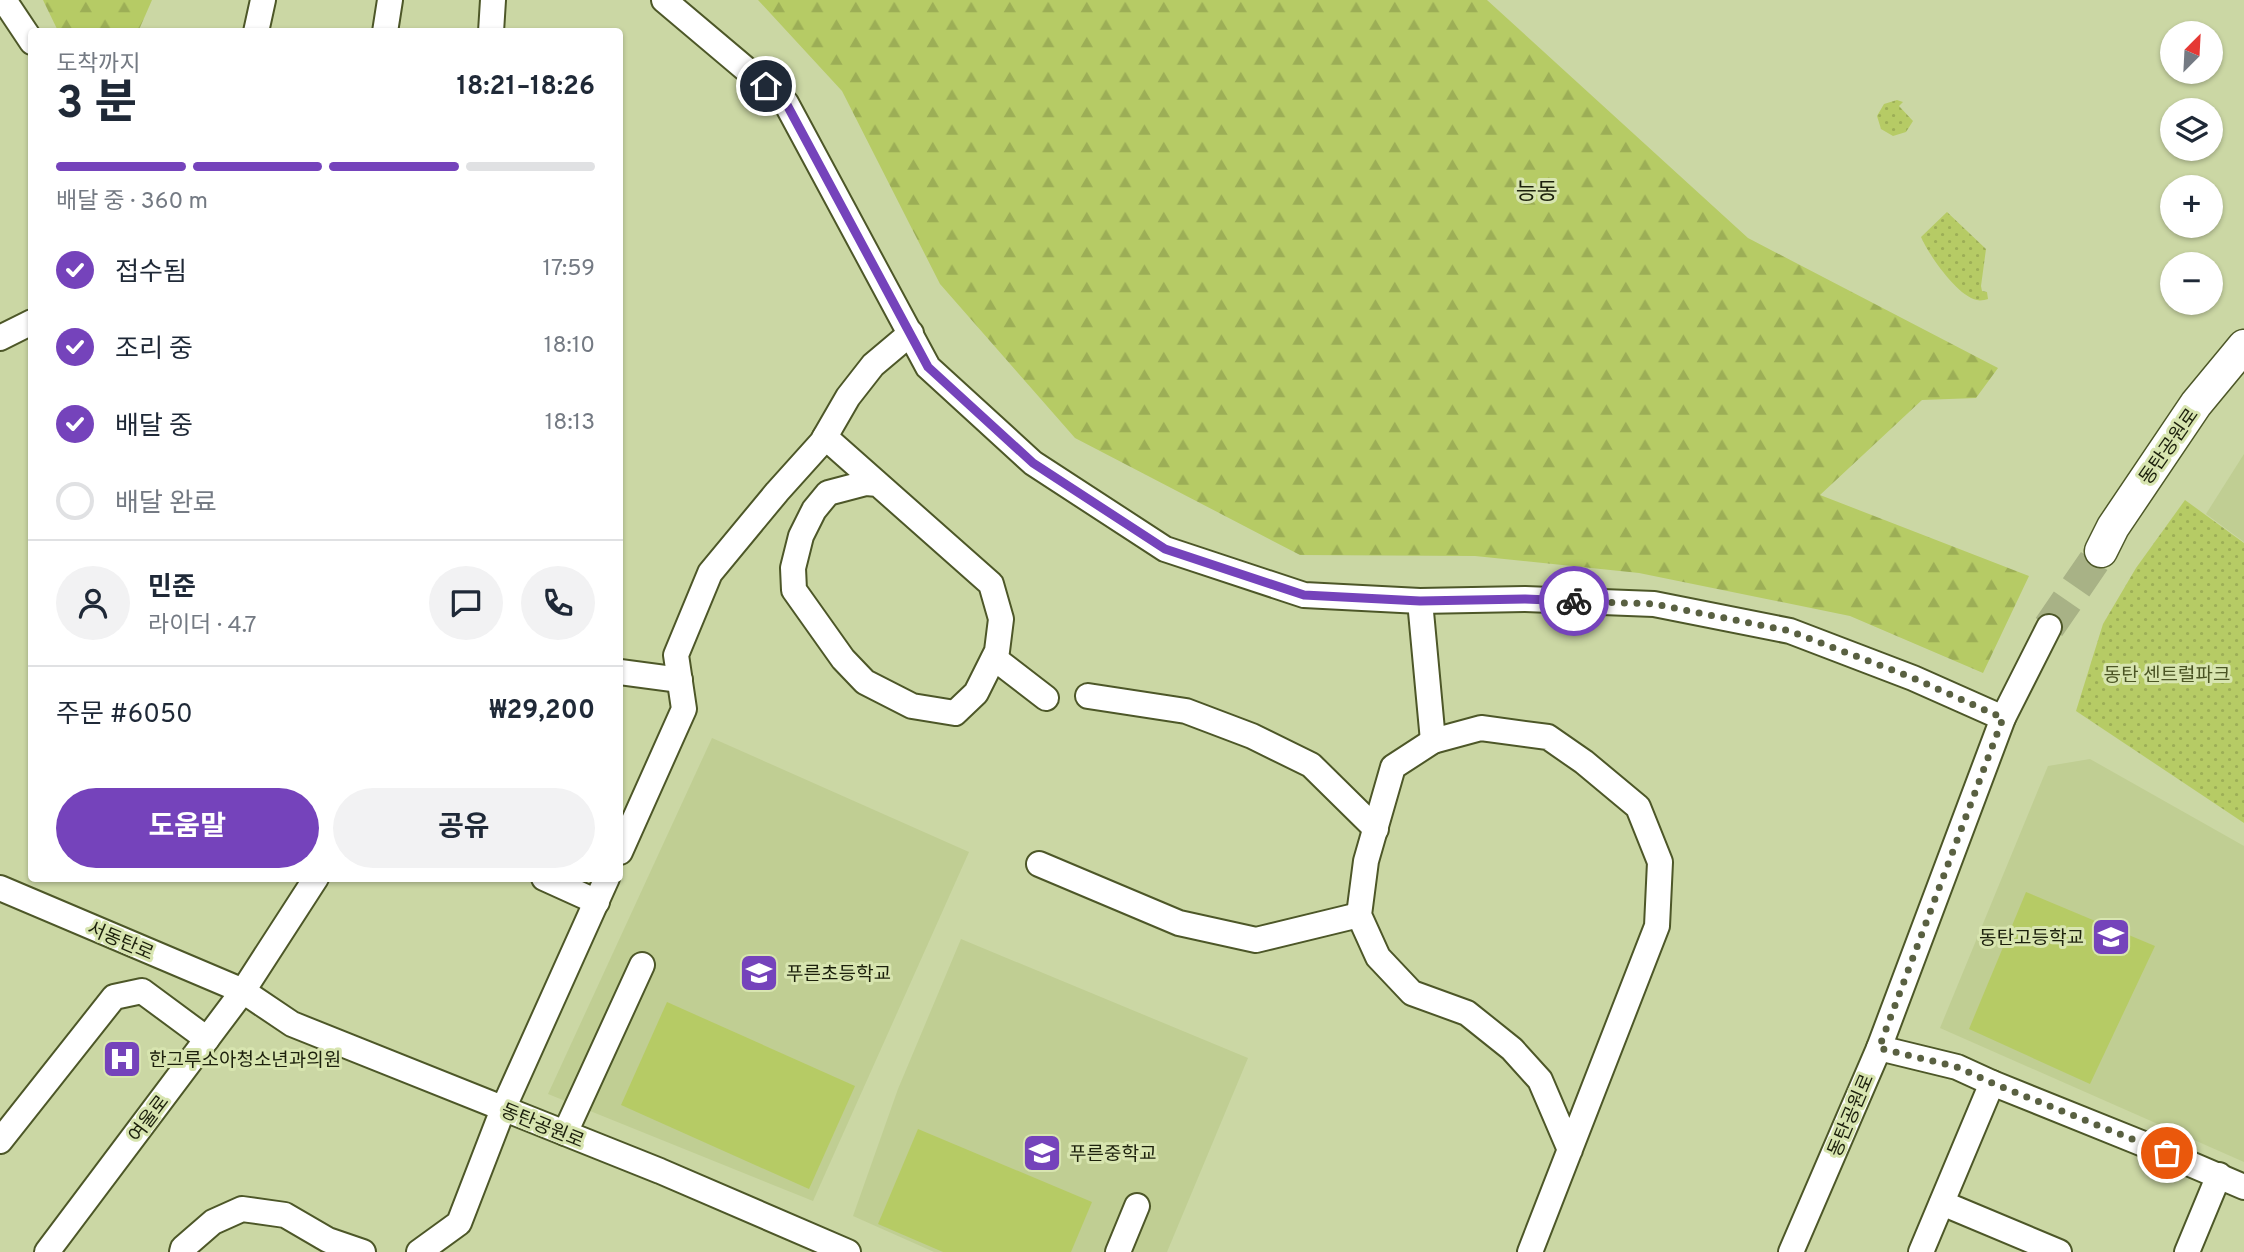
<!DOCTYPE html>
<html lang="ko">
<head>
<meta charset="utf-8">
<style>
	:root { --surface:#fff; --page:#f2f2f3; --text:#1f2937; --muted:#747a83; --line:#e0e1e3; --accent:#7543bb }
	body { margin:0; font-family:Overpass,"Noto Sans KR",sans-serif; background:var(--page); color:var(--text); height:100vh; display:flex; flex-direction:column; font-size:26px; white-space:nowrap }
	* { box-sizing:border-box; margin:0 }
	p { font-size:23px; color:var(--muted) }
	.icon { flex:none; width:38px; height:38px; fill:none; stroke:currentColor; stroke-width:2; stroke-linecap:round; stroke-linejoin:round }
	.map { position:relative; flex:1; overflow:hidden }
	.drawer { position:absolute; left:28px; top:28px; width:595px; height:854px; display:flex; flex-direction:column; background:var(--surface); border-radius:7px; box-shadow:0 2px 5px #0004 }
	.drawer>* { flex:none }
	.needle { width:46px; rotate:24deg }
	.tools { position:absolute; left:2160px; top:21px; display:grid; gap:14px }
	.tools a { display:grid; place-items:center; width:63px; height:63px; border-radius:50%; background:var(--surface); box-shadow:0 2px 5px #0004; font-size:35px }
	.pin { position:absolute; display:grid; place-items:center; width:60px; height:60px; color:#fff; margin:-30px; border:4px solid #fff; border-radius:50%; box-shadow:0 2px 7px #0007 }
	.courier { position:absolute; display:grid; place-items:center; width:70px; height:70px; margin:-35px; border:5px solid #7543bb; border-radius:50%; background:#fff; color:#222; box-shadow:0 2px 9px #0007 }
	.head em { font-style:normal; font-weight:700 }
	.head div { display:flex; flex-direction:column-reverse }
	.head { display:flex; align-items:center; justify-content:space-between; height:119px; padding:0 28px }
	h1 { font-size:46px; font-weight:700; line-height:52px }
	.bar { display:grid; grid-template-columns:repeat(4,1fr); gap:10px 7px; align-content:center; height:84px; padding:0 28px }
	.bar i { height:9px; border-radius:5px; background:var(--line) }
	.bar .on { background:var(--accent) }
	.bar p { grid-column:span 4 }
	.line { display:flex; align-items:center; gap:18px; padding:0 28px; border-top:2px solid var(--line) }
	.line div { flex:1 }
	.round { display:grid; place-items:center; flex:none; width:74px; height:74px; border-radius:37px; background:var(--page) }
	ol { padding:0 28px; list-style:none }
	li { display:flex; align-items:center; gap:21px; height:77px }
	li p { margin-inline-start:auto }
	li .icon { padding:7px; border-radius:50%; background:var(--accent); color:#fff; stroke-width:4 }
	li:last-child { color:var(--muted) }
	li i { width:38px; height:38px; border:4px solid var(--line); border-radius:50% }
	.cta { display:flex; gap:14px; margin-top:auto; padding:14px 28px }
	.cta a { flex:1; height:80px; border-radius:42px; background:var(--accent); color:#fff; font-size:28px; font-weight:700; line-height:80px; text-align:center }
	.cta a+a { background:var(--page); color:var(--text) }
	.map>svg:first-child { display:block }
	.built { fill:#c0ce93 }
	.grass { fill:#b6cb65 }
	.forest { fill:url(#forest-firs) }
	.park { fill:url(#park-dots) }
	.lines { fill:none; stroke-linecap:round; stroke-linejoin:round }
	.major-tunnel { stroke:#a8b286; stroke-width:32; stroke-dasharray:32 16; stroke-linecap:butt }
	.minor-casing { stroke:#4d5728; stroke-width:28 }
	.major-casing { stroke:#4d5728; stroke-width:35 }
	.minor { stroke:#fff; stroke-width:24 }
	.major { stroke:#fff; stroke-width:32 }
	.done { stroke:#596041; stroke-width:7; stroke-dasharray:0 12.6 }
	.route { stroke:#7543bb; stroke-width:9 }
	.labels { text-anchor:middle; stroke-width:6; stroke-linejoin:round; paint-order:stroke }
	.street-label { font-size:19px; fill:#1c200c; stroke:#d8e5b0 }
	.park-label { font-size:19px; fill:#4b5524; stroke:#d8e5b0 }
	.poi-label { font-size:19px; fill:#1c200c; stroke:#d8e5b0; text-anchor:start }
	.quarter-label { font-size:23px; fill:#1c200c; stroke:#d8e5b0 }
</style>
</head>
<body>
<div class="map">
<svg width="2244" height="1252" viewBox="0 0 2244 1252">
	<defs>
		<pattern id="forest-firs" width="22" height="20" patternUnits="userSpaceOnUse" patternTransform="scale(1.75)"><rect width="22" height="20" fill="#b6cb65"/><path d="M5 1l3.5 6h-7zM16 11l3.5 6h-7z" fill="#9cae56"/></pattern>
		<pattern id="park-dots" width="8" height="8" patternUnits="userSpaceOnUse" patternTransform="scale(1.75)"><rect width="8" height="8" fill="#b6cb65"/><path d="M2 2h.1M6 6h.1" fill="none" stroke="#9cae56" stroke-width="1.8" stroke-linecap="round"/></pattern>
	</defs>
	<rect width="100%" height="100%" fill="#cbd7a4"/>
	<g class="built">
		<path d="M2244 454V542L2206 514Z"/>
		<path d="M712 738 969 852 813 1201 548 1094Z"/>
		<path d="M2090 759 2244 846V1162L1940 1028 2048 766Z"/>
		<path d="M961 939 1248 1058 1167 1252H934L853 1216 898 1089Z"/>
	</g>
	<g class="grass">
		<path d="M2026 892 2155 946 2090 1084 1969 1029Z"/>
		<path d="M667 1002 855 1086 809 1189 621 1105Z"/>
		<path d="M918 1129 1092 1202 1071 1252H943L878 1224Z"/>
	</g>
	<g class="forest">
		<path d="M43 0H152L138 32 58 31Z"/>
		<path d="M758 0H1487L1748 238 1998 368 1976 398 1922 400 1820 495 2029 576 1983 673 1850 616 1639 573 1475 556 1300 555 1075 438 940 284 842 91Z"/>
	</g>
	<g class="park">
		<path d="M1897 100 1903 102 1899 106 1913 121 1906 132 1893 136 1881 129 1877 116 1884 104Z"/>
		<path d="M1947 212 1986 249 1981 286 1982 291 1987 292 1988 299C1985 300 1980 301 1977 300 1957 296 1929 255 1921 237Z"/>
		<path d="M2185 500 2244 543V823L2076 711 2103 624 2136 568Z"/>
	</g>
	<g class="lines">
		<path class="major-tunnel" d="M2049 627 2101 551"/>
		<g class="minor-casing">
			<g id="minor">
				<path d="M4 0 32 42"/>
				<path d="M664 0 786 103 928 367 1033 463 1165 549 1304 595 1420 601 1525 599 1654 604 1790 631 1913 678 2003 718"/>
				<path d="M256 32 263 0"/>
				<path d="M385 32 390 0"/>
				<path d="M491 32 493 0"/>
				<path d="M0 338 32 322"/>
				<path d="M825 437 991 584 1001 619 997 651 976 693 955 713 912 706 865 682 843 659 794 590 793 568 801 536 814 510 828 493 866 483 878 484"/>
				<path d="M1420 601 1433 741"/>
				<path d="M994 658 1046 698"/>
				<path d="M620 672 680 680"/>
				<path d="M1088 696 1186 711 1252 736 1311 765 1376 829"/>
				<path d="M620 852 684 709 676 655 710 573 777 492 822 442 848 397 873 365 911 333"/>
				<path d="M1039 864 1179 923 1256 940 1359 915"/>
				<path d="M544 878 597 902"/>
				<path d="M0 888 243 991 292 1024 660 1171 848 1252"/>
				<path d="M1879 1048 1957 1067 1992 1083 2141 1143 2244 1187"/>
				<path d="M565 1133 642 965"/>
				<path d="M0 1141 114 997 142 991 207 1039"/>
				<path d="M1942 1203 2059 1252"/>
				<path d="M47 1252 243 991 316 878"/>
				<path d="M182 1252 183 1248 213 1222 242 1209 285 1215 328 1240 363 1252"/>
				<path d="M419 1252 459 1223 503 1109 607 878"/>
				<path d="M1118 1252 1137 1206"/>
				<path d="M1530 1252 1657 926 1660 862 1638 807 1584 762 1548 737 1481 728 1433 741 1393 767 1366 861 1359 915 1378 957 1412 993 1467 1013 1512 1049 1540 1080 1570 1150"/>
				<path d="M1791 1252 1879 1048 2003 718 2049 627"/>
				<path d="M1921 1252 1992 1083"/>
				<path d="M2187 1252 2219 1175"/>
			</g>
		</g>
		<g class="major-casing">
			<path id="major" d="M2101 551 2113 527 2196 404 2244 346"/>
		</g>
		<use href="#minor" class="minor"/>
		<use href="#major" class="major"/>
	</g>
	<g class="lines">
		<path class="done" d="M1574 601 1654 604 1790 631 1913 678 2003 718 1879 1048 1957 1067 1992 1083 2167 1153"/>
		<path class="route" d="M766 86 786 103 928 367 1033 463 1165 549 1304 595 1420 601 1525 599 1574 601"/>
	</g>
	<defs>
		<g id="school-square" transform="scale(2.0125)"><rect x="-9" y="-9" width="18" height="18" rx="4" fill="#7543bb" stroke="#d8e5b0"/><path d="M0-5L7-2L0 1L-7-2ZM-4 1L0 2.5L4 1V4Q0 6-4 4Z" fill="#fff"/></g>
		<g id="hospital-square" transform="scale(2.0125)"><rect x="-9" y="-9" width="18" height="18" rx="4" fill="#7543bb" stroke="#d8e5b0"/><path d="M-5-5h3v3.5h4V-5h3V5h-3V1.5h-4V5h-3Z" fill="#fff"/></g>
	</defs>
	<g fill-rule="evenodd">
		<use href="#school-square" x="2111" y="937"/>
		<use href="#school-square" x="759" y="973"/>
		<use href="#hospital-square" x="122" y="1059"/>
		<use href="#school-square" x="1042" y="1153"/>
	</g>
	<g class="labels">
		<g class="street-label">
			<text transform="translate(2168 446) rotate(-55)" y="7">동탄공원로</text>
			<text transform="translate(121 940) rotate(23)" y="7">서동탄로</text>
			<text transform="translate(1850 1115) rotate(-67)" y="7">동탄공원로</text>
			<text transform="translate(148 1118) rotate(-53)" y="7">여울로</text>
			<text transform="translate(543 1125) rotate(22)" y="7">동탄공원로</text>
		</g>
		<g class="park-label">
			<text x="2167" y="681">동탄 센트럴파크</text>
		</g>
		<g class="poi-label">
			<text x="2084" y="944" text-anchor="end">동탄고등학교</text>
			<text x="786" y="980">푸른초등학교</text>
			<text x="149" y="1066">한그루소아청소년과의원</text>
			<text x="1069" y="1160">푸른중학교</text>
		</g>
		<g class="quarter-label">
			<text x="1537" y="199">능동</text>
		</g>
	</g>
</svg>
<div class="tools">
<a><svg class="needle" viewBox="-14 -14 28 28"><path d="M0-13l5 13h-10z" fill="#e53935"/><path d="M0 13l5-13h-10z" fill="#747a83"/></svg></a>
<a><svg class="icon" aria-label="layers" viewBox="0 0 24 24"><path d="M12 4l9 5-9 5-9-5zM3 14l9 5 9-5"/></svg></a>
<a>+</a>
<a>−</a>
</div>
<div class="pin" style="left:2167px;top:1153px;background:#ea580c"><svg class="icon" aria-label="bag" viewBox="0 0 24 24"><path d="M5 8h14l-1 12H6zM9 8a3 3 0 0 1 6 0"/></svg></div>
<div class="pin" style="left:766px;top:86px;background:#1f2937"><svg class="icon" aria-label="home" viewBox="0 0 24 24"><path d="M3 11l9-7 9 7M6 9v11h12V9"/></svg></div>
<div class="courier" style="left:1574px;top:601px"><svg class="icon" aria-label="bike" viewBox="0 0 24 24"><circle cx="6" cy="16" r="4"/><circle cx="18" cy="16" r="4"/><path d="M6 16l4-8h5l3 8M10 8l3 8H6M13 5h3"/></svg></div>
<section class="drawer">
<div class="head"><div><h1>3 분</h1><p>도착까지</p></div><em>18:21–18:26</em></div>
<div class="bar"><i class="on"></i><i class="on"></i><i class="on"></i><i></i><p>배달 중 · 360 m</p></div>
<ol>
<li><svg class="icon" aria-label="check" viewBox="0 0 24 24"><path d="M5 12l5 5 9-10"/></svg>접수됨<p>17:59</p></li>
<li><svg class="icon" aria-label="check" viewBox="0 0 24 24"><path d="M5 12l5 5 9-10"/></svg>조리 중<p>18:10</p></li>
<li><svg class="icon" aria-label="check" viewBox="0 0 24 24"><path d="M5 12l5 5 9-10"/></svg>배달 중<p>18:13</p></li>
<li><i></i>배달 완료</li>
</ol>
<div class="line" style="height:126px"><a class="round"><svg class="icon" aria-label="person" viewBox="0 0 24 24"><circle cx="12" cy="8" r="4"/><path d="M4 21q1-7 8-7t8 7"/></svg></a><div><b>민준</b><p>라이더 · 4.7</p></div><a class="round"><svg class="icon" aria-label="chat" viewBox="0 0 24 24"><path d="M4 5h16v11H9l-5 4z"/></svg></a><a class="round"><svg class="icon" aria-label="phone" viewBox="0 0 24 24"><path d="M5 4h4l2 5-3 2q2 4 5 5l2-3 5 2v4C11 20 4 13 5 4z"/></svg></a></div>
<div class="line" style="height:91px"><div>주문 #6050</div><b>₩29,200</b></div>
<div class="cta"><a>도움말</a><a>공유</a></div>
</section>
</div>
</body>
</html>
